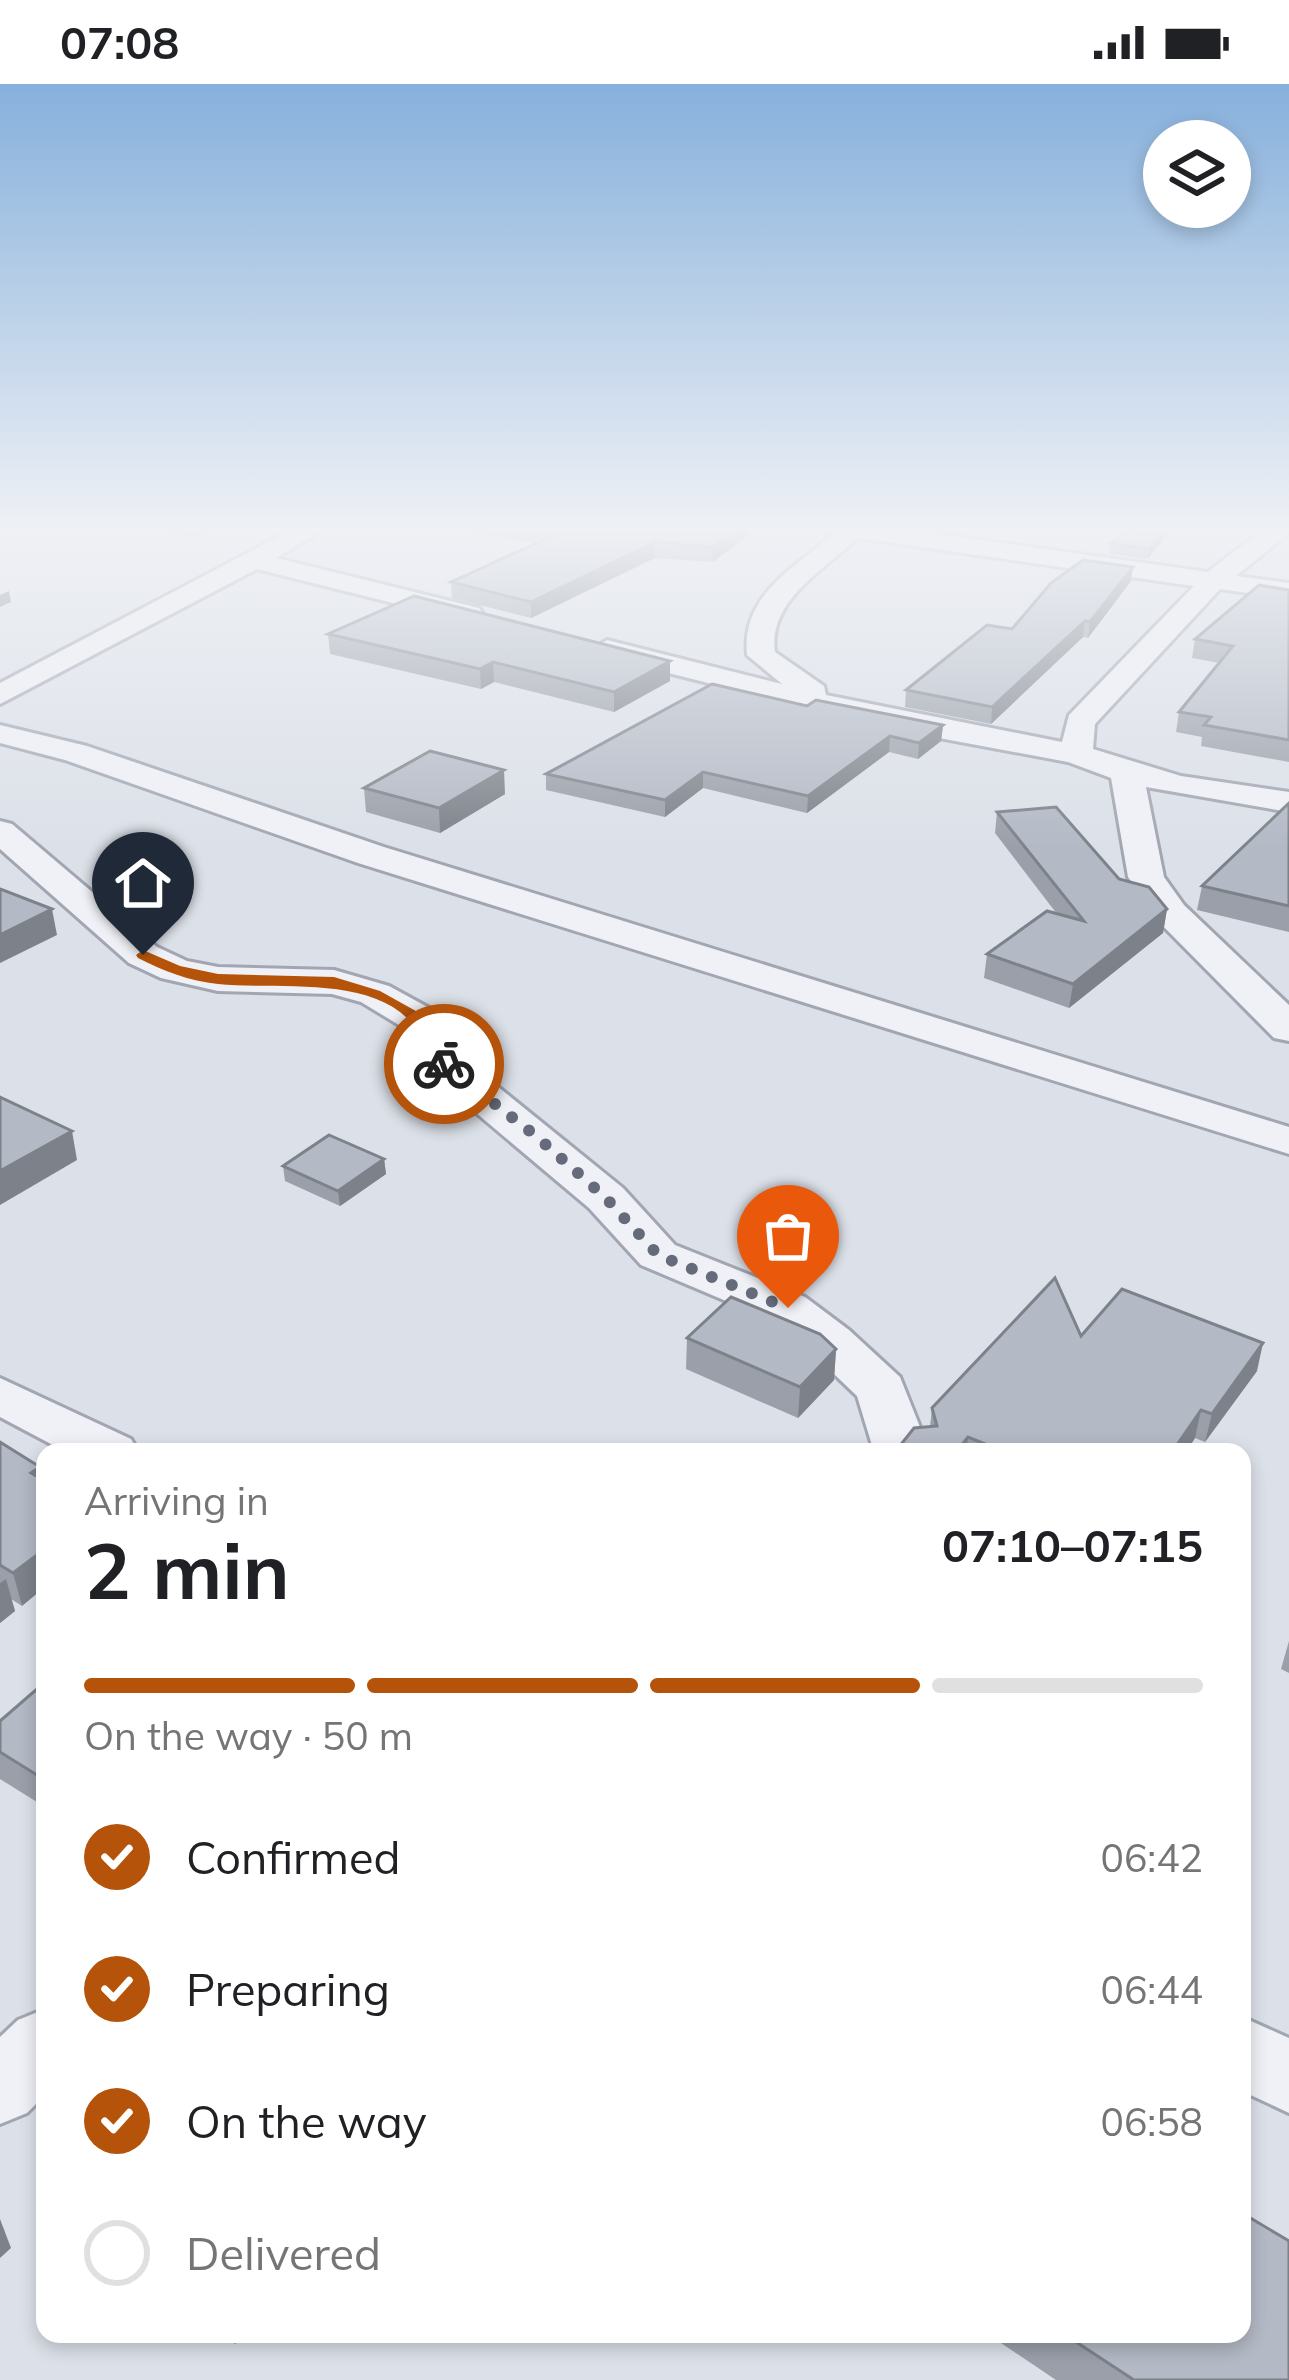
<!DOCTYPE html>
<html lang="en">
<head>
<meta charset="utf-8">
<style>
	:root { --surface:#fff; --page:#f2f2f2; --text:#202124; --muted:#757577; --line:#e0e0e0; --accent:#b45309 }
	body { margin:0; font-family:Mulish,sans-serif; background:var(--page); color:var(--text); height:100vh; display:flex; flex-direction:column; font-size:45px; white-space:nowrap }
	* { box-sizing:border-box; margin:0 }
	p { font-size:39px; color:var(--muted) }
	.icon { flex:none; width:66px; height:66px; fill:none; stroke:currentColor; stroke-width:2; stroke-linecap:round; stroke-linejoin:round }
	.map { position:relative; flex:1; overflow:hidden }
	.side { position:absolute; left:36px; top:1359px; width:1215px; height:900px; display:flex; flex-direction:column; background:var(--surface); border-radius:24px; box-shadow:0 6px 18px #0003 }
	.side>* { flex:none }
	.tools { position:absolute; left:1143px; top:36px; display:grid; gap:24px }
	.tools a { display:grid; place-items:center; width:108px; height:108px; border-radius:50%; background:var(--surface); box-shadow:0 6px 18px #0003; font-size:60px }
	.pin { position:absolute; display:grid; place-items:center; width:102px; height:102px; color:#fff; margin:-123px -51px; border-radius:50% 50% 50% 0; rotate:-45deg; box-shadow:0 0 12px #0007 }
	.pin .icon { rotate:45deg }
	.courier { position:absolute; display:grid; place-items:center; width:120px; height:120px; margin:-60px; border:9px solid #b45309; border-radius:50%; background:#fff; color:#222; box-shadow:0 3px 15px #0007 }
	.overview em { font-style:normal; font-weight:700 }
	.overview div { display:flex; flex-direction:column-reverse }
	.overview { display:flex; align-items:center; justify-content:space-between; height:204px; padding:0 48px }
	h1 { font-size:78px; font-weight:700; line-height:90px }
	.bar { display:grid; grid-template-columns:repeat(4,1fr); gap:18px 12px; align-content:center; height:144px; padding:0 48px }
	.bar i { height:15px; border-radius:9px; background:var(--line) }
	.bar .selected { background:var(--accent) }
	.bar p { grid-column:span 4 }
	ol { padding:0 48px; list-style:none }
	li { display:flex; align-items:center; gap:36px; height:132px }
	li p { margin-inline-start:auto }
	li .icon { padding:12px; border-radius:50%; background:var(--accent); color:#fff; stroke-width:4 }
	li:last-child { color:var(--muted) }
	li i { width:66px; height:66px; border:6px solid var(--line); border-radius:50% }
	.status { display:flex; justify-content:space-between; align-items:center; height:84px; padding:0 60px; background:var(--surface); direction:ltr }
	.status svg { height:33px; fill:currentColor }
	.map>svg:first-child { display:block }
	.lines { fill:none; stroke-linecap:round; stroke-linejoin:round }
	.minor-casing { stroke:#a1a6b2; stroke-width:6 }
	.minor { fill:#eff1f6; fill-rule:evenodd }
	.wall { fill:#9a9fa9 }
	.shaded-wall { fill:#7d828a }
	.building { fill:#b3b9c5; stroke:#7d828a; stroke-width:3 }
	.route { fill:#b45309 }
	.done { stroke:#656b7a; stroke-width:12; stroke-dasharray:0 21.6 }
</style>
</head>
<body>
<div class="status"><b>07:08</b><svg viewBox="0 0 49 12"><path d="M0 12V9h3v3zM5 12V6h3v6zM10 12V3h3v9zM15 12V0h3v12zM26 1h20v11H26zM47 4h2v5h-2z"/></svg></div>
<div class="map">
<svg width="1289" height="2296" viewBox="0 0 1289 2296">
	<rect width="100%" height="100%" fill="#dce0e8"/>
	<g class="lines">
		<g class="minor-casing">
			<g id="minor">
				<path d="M297 443H328L276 474 479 524 483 530 469 538 257 485 0 620V599Z"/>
				<path d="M821 443H887L1208 488 1266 443H1289V449L1236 492 1289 499V515L1220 505 1095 640 1093 665 1181 692 1289 708V728L1146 703 1164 793 1184 821 1289 921V957L1274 954 1158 837 1128 793 1111 694 1068 678 891 645 597 571 593 565 607 556 782 600 747 571C741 512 792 486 833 450ZM858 454 1194 502 1069 631 1062 658 826 611 824 602 775 568C768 517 823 486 858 454Z"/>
				<path d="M0 641 87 662 384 763 1289 1043V1070L358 779 65 676 0 659Z"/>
				<path d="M0 737 12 740 157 863 187 877 218 883 334 886 389 902 431 925 450 964 623 1104 675 1161 805 1213 849 1246 900 1293 930 1368H874L857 1312 813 1270 769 1235 641 1181 589 1124 417 979 399 941 361 918 332 910 218 907 161 894 129 879 0 765Z"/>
				<path d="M0 1294 131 1355 139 1368H66L0 1333Z"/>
				<path d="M45 1925V2011L27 2029 0 2040V1953L18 1936Z"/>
				<path d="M1242 1933 1289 1954V2029L1242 2007Z"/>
			</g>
		</g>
		<use href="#minor" class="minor"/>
	</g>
	<g class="wall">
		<path d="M136 443H215L192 453Z"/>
		<path d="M447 443H759L713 478 655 474 531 534 452 514 451 498 536 459 448 445Z"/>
		<path d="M1133 443H1172L1148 475 1110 470 1111 459Z"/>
		<path d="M1131 497 1088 554 1083 553 991 640 905 623 906 606 1012 545Z"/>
		<path d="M1289 506V678L1201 662 1202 653 1176 648 1179 628 1219 579 1192 574 1195 555Z"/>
		<path d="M328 550 670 577V597L614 628 494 598 481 605 330 570Z"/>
		<path d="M807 622 943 641 941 657 918 675 889 668 807 729 703 704 665 733 546 706V690Z"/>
		<path d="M364 704 505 710 440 749 366 728Z"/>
		<path d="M1289 719V848L1197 826 1202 802Z"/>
		<path d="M997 728 1119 795 1167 825 1163 849 1069 924 984 894 987 870 1057 830 995 749Z"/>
		<path d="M384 1075 386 1090 340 1122 285 1097 283 1082Z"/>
		<path d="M1081 1252 1257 1287 1205 1358 1195 1354 1186 1368H895L930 1343 932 1324Z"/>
		<path d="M687 1254 836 1265 834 1296 798 1334 686 1285Z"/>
		<path d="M0 1358 22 1522 11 1515 15 1527 0 1539Z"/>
		<path d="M1289 1557V1589L1281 1585Z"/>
		<path d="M45 1598V1723L0 1695V1637Z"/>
		<path d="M222 2250H243L235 2260Z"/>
		<path d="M1000 2250H1242L1289 2296H1056L998 2257Z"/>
	</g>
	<g class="shaded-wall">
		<path d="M191 443H215L192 453Z"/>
		<path d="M739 443H759L713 478V463Z"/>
		<path d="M1166 443H1172L1148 475 1149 465Z"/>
		<path d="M655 458V474L531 534V518Z"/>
		<path d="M1133 483 1131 497 1088 554 1090 538Z"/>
		<path d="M9 507 11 518 0 523V511Z"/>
		<path d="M1085 537 1083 553 991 640 992 623Z"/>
		<path d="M670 577V597L614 628V608Z"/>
		<path d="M493 578 494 598 481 605 480 585Z"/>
		<path d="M943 641 941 657 918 675 919 659Z"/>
		<path d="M890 652 889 668 807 729 808 712Z"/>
		<path d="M504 686 505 710 440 749 439 724Z"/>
		<path d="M703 688V704L665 733V716Z"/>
		<path d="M52 825 57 851 0 879V851Z"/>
		<path d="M1167 825 1163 849 1069 924 1073 900Z"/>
		<path d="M72 1047 77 1076 0 1121V1087Z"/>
		<path d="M384 1075 386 1090 340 1122 338 1107Z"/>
		<path d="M1263 1259 1257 1287 1205 1358 1212 1330Z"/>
		<path d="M836 1265 834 1296 798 1334 800 1303Z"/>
		<path d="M1201 1326 1195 1354 1186 1368H1172Z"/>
		<path d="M968 1353 966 1368H956Z"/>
		<path d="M40 1383 45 1404 31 1389Z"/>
		<path d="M45 1465V1503L22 1522 13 1489Z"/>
		<path d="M6 1495 15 1527 0 1539V1499Z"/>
		<path d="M0 2135 11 2164 0 2174Z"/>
		<path d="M232 2250H243L235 2260Z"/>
	</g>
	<g class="building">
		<path d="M529 443H739L713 463 655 458 531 518 451 498 561 448Z"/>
		<path d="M1133 443H1166L1149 465 1111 459Z"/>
		<path d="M1083 476 1133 483 1090 538 1085 537 992 623 906 606 987 541 1012 545 1051 499Z"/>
		<path d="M1259 501 1289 506V656L1204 641 1211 633 1179 628 1233 562 1195 555Z"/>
		<path d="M414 512 670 577 614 608 493 578 480 585 328 550Z"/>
		<path d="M712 600 807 622 816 616 943 641 919 659 890 652 808 712 703 688 665 716 546 690Z"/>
		<path d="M430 667 504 686 439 724 364 704Z"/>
		<path d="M1289 719V822L1202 802Z"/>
		<path d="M1056 723 1119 795 1149 803 1167 825 1073 900 987 870 1047 827 1084 837 997 728Z"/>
		<path d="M0 805 52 825 0 851Z"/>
		<path d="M0 1013 72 1047 0 1087Z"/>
		<path d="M329 1051 384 1075 338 1107 283 1082Z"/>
		<path d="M1055 1194 1081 1252 1122 1205 1263 1259 1212 1330 1201 1326 1172 1368H1005L968 1353 956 1368H895L914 1344 937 1342 932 1324Z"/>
		<path d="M731 1213 820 1250 836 1265 800 1303 687 1254Z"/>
		<path d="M0 1358 40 1383 31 1389 45 1397V1465L13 1489 0 1481Z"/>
		<path d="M45 1598V1696L0 1668V1637Z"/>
		<path d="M1242 2129 1289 2157V2296H1134L1064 2250H1242Z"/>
	</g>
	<linearGradient id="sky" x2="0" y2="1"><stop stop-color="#86b0dc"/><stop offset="0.58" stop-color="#eff1f5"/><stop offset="1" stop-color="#eff1f5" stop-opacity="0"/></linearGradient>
	<rect width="1289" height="765" fill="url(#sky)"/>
	<path class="route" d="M143 866 180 882 218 890 334 893 380 907 423 931 439 967 453 980 438 983C421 970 423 951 409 936 366 891 274 906 218 900 189 897 164 887 138 874L136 871Z"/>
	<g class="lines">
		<path class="done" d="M444 980 536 1052 606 1114 658 1171 788 1224"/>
	</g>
</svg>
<div class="tools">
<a><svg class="icon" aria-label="layers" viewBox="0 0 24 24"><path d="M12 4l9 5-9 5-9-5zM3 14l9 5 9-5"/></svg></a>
</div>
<div class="pin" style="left:788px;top:1224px;background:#ea580c"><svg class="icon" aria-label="bag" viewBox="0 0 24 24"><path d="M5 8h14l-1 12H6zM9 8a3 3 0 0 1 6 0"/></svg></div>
<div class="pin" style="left:143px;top:871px;background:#1f2937"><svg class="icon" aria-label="home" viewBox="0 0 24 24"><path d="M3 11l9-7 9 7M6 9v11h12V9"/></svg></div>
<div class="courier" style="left:444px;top:980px"><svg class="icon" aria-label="bike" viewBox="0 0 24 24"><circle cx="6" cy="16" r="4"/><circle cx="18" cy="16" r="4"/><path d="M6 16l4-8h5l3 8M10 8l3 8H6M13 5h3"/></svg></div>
<section class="side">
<div class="overview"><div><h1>2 min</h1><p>Arriving in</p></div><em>07:10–07:15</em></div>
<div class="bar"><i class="selected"></i><i class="selected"></i><i class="selected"></i><i></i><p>On the way · 50 m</p></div>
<ol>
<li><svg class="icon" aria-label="check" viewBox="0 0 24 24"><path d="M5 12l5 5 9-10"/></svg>Confirmed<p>06:42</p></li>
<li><svg class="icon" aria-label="check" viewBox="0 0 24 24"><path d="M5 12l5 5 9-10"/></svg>Preparing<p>06:44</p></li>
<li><svg class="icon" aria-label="check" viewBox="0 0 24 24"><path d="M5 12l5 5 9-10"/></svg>On the way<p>06:58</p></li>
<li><i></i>Delivered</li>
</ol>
</section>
</div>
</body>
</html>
